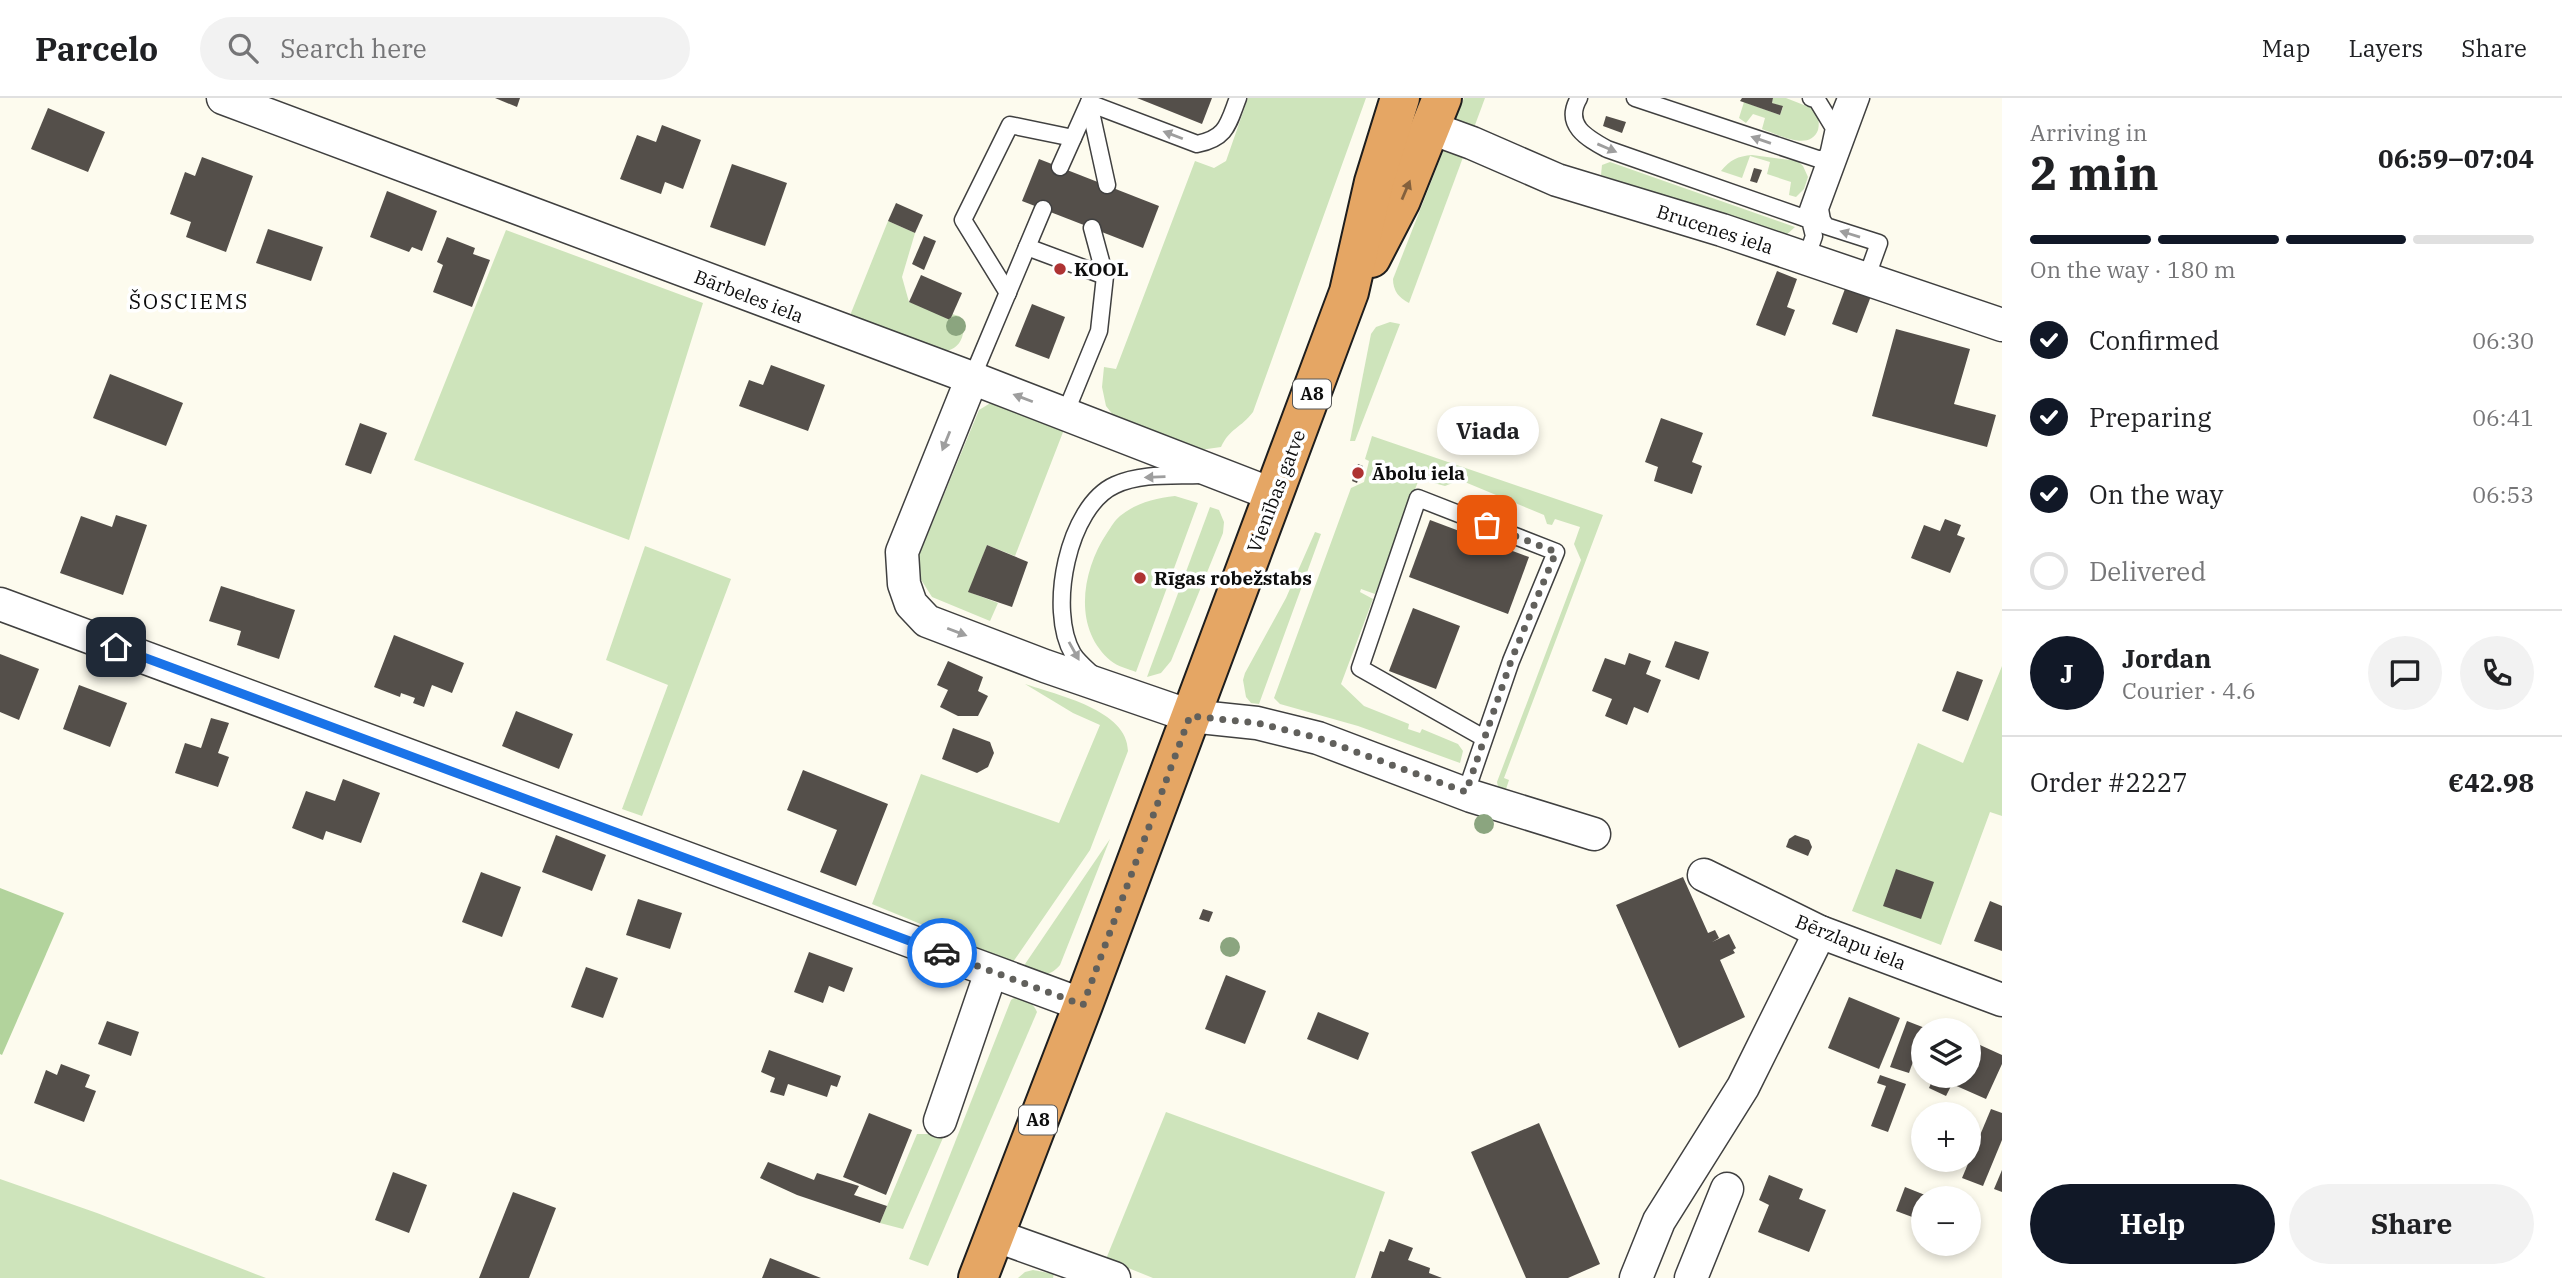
<!DOCTYPE html>
<html lang="en">
<head>
<meta charset="utf-8">
<style>
	:root { --surface:#fff; --page:#f2f2f2; --text:#202124; --muted:#757577; --line:#e0e0e0; --accent:#111827 }
	body { margin:0; font-family:"IBM Plex Serif",serif; background:var(--page); color:var(--text); height:100vh; display:flex; flex-direction:column; font-size:26px; white-space:nowrap }
	* { box-sizing:border-box; margin:0 }
	p { font-size:23px; color:var(--muted) }
	.icon { flex:none; width:38px; height:38px; fill:none; stroke:currentColor; stroke-width:2; stroke-linecap:round; stroke-linejoin:round }
	.map { position:relative; flex:1; overflow:hidden }
	.side { display:flex; flex-direction:column; background:var(--surface); width:560px }
	.side>* { flex:none }
	.fabs { position:absolute; left:1911px; top:920px; display:grid; gap:14px }
	.fabs a { display:grid; place-items:center; width:70px; height:70px; border-radius:50%; background:var(--surface); box-shadow:0 4px 10px #0003; font-size:35px }
	.pin { position:absolute; display:grid; place-items:center; width:60px; height:60px; color:#fff; margin:-30px; border-radius:14px; box-shadow:0 4px 10px #0006 }
	.courier { position:absolute; display:grid; place-items:center; width:70px; height:70px; margin:-35px; border:5px solid #1a73e8; border-radius:50%; background:#fff; color:#222; box-shadow:0 2px 9px #0007 }
	.bubble { position:absolute; height:49px; border-radius:24px; background:var(--surface); box-shadow:0 4px 10px #0003; font-size:23px; font-weight:800; line-height:49px; text-align:center }
	.headline em { font-style:normal; font-weight:800 }
	.headline div { display:flex; flex-direction:column-reverse }
	.headline { display:flex; align-items:center; justify-content:space-between; height:119px; padding:0 28px }
	h1 { font-size:46px; font-weight:800; line-height:52px }
	.bar { display:grid; grid-template-columns:repeat(4,1fr); gap:10px 7px; align-content:center; height:84px; padding:0 28px }
	.bar i { height:9px; border-radius:5px; background:var(--line) }
	.bar .current { background:var(--accent) }
	.bar p { grid-column:span 4 }
	.line { display:flex; align-items:center; gap:18px; padding:0 28px; border-top:2px solid var(--line) }
	.line div { flex:1 }
	.round { display:grid; place-items:center; flex:none; width:74px; height:74px; border-radius:37px; background:var(--page) }
	ol { padding:0 28px; list-style:none }
	li { display:flex; align-items:center; gap:21px; height:77px }
	li p { margin-inline-start:auto }
	li .icon { padding:7px; border-radius:50%; background:var(--accent); color:#fff; stroke-width:4 }
	li:last-child { color:var(--muted) }
	li i { width:38px; height:38px; border:4px solid var(--line); border-radius:50% }
	.action { display:flex; gap:14px; margin-top:auto; padding:14px 28px }
	.action a { flex:1; height:80px; border-radius:42px; background:var(--accent); color:#fff; font-size:28px; font-weight:800; line-height:80px; text-align:center }
	.action a+a { background:var(--page); color:var(--text) }
	header { display:flex; align-items:center; gap:42px; box-sizing:border-box; height:98px; padding:0 35px; background:var(--surface); border-bottom:2px solid var(--line) }
	header strong { font-size:33px }
	nav { display:flex; gap:38px; margin-inline-start:auto; font-size:24px }
	.search { width:490px; height:63px; background:var(--page); display:flex; align-items:center; gap:18px; box-sizing:border-box; padding:0 24px; border-radius:38px; color:var(--muted); font-size:26px }
	main { display:flex; flex:1; min-height:0 }
	.map>svg:first-child { display:block }
	.green { fill:#cee4bb }
	.forest { fill:#b2d39c }
	.building { fill:#544f4a }
	.lines { fill:none; stroke-linecap:round; stroke-linejoin:round }
	.lane-casing { stroke:#404040; stroke-width:19 }
	.street-casing { stroke:#404040; stroke-width:35 }
	.highway-casing { stroke:#1e1e1e; stroke-width:42 }
	.lane { stroke:#fff; stroke-width:16 }
	.street { stroke:#fff; stroke-width:32 }
	.highway { stroke:#e5a664; stroke-width:38 }
	.tree { fill:#8ba57f }
	.oneway { fill:#9e9e9e }
	.oneway2 { fill:#84613d }
	.done { stroke:#61605c; stroke-width:7; stroke-dasharray:0 12.6 }
	.route { stroke:#1a73e8; stroke-width:9 }
	.poi-dot { fill:#ae3333; stroke:#fff; stroke-width:2.5 }
	.labels { text-anchor:middle; stroke-width:7; stroke-linejoin:round; paint-order:stroke }
	.shield { fill:#fff; stroke:#565656; stroke-width:2 }
	.shield-label { font-size:18px; font-weight:bold; fill:#0d0d0d }
	.street-label { font-size:19px; fill:#0d0d0d; stroke:#fff }
	.poi-label { font-size:19px; font-weight:bold; fill:#0d0d0d; stroke:#fff; text-anchor:start }
	.neighbourhood-label { font-size:21px; letter-spacing:2px; fill:#0d0d0d; stroke:#fff }
</style>
</head>
<body>
<header>
<strong>Parcelo</strong>
<div class="search"><svg class="icon" aria-label="search" viewBox="0 0 24 24"><circle cx="10" cy="10" r="6"/><path d="M15 15l6 6"/></svg>Search here</div>
<nav><a>Map</a><a>Layers</a><a>Share</a></nav>
</header>
<main>
<div class="map">
<svg width="2002" height="1180" viewBox="0 0 2002 1180">
	<rect width="100%" height="100%" fill="#fdfbee"/>
	<g class="green">
		<path d="M1248 0H1366L1253 314C1241 330 1230 330 1221 349L1200 352 1121 327 1106 308 1102 289 1104 269 1116 271 1195 63 1214 70 1226 63Z"/>
		<path d="M1464 0H1485L1409 205C1399 200 1393 193 1393 181Z"/>
		<path d="M1773 0H1786L1814 11C1818 17 1820 24 1818 32 1810 54 1777 36 1762 31L1765 20 1753 16 1746 25 1739 20 1744 4 1780 17 1783 9 1772 5Z"/>
		<path d="M1752 57 1798 63 1803 68 1808 79 1804 91 1796 99 1789 97 1791 84 1767 76 1770 64 1750 58 1742 80 1721 73C1730 62 1738 58 1752 57Z"/>
		<path d="M1610 64 1795 129 1784 139 1601 77 1602 67Z"/>
		<path d="M888 123 915 135 902 179 909 204 959 218 964 225C964 241 959 251 943 254L849 220Z"/>
		<path d="M506 132 703 205 629 442 414 362Z"/>
		<path d="M1390 224 1400 226 1355 343H1350L1371 236 1376 229Z"/>
		<path d="M997 301 1065 329 1015 458 987 447 969 494 998 505 990 523 932 499 920 480 917 462 979 312Z"/>
		<path d="M1372 338 1603 417 1504 680 1509 682 1504 697 1499 694 1497 684 1581 462 1574 446 1580 429 1555 421 1552 427 1547 426 1544 417 1460 382 1445 388 1419 381 1375 496 1361 491 1360 494 1373 501 1341 586 1364 608 1409 626 1408 631 1420 635 1422 631 1458 646 1463 653 1460 665 1358 628 1280 606 1274 600 1351 390 1364 384 1369 363 1365 361Z"/>
		<path d="M1175 398 1198 405 1136 574C1128 571 1117 568 1111 563 1072 531 1082 472 1107 435 1111 429 1115 422 1120 418 1136 405 1155 400 1175 398Z"/>
		<path d="M1210 409 1219 412 1224 424 1223 435 1171 563 1161 575 1147 579Z"/>
		<path d="M1315 434 1321 436 1259 606 1251 605 1246 599 1243 582 1245 575 1286 500Z"/>
		<path d="M645 448 731 481 642 718 622 711 668 587 606 562Z"/>
		<path d="M2002 568V718L1990 714 1941 847 1852 813 1918 645 1963 665Z"/>
		<path d="M1025 586C1057 597 1128 612 1128 653L1090 752 1013 864 872 806 921 676 1059 725 1100 627 1073 615Z"/>
		<path d="M1110 741 1060 867C1048 881 1038 877 1021 872Z"/>
		<path d="M1017 898C1027 901 1033 905 1037 914L928 1168 909 1161 1011 902Z"/>
		<path d="M1166 1014 1385 1094 1355 1180H1153L1106 1161Z"/>
		<path d="M946 1033 903 1131 880 1125 917 1036H935Z"/>
		<path d="M0 1081 97 1115 266 1180H0Z"/>
		<path d="M1033 1172 1054 1176 1053 1180H1018L1025 1174Z"/>
	</g>
	<path class="forest" d="M0 790 64 815 2 957 0 956Z"/>
	<g class="building">
		<path d="M495 0H520L517 9Z"/>
		<path d="M1137 0H1212L1202 26Z"/>
		<path d="M1742 0H1773L1772 5 1783 8 1780 17 1740 3Z"/>
		<path d="M48 10 105 34 88 74 31 51Z"/>
		<path d="M1606 18 1626 24 1622 35 1603 28Z"/>
		<path d="M662 27 701 42 683 91 665 84 661 96 620 81 637 37 656 44Z"/>
		<path d="M202 59 253 78 226 154 186 139 191 124 170 116 185 74 195 78Z"/>
		<path d="M1039 61 1159 108 1143 150 1022 103Z"/>
		<path d="M732 66 787 85 765 148 710 129Z"/>
		<path d="M1754 70 1762 72 1757 85 1750 83Z"/>
		<path d="M387 93 437 113 422 153 412 149 409 154 370 139Z"/>
		<path d="M896 105 923 117 915 135 888 123Z"/>
		<path d="M268 131 323 149 311 183 256 165Z"/>
		<path d="M924 138 936 143 924 172 912 166Z"/>
		<path d="M447 139 475 150 473 156 490 162 472 209 433 194 443 167 437 164Z"/>
		<path d="M1777 173 1797 181 1787 209 1795 212 1785 238 1756 227Z"/>
		<path d="M921 177 962 195 950 222 909 204Z"/>
		<path d="M1846 188 1871 198 1857 235 1832 226Z"/>
		<path d="M1032 206 1065 219 1049 261 1015 248Z"/>
		<path d="M1896 231 1970 251 1954 306 1996 317 1987 349 1872 318Z"/>
		<path d="M771 267 825 287 808 333 739 308 749 282 763 287Z"/>
		<path d="M110 276 183 305 166 348 93 320Z"/>
		<path d="M1661 320 1703 335 1692 364 1702 368 1692 396 1654 383 1658 369 1645 364Z"/>
		<path d="M360 325 387 335 371 376 345 367Z"/>
		<path d="M1358 366 1363 368 1357 385 1352 383Z"/>
		<path d="M116 417 147 427 123 497 60 475 81 418 112 429Z"/>
		<path d="M1945 421 1961 427 1957 437 1965 440 1950 475 1911 460 1924 427 1940 433Z"/>
		<path d="M1430 422 1529 459 1508 516 1409 479Z"/>
		<path d="M987 447 1028 464 1012 509 968 494Z"/>
		<path d="M221 488 295 512 279 561 237 547 241 533 209 523Z"/>
		<path d="M1413 510 1460 528 1436 591 1389 573Z"/>
		<path d="M394 537 464 565 452 595 432 587 424 609 413 605 415 600 401 595 400 599 374 589Z"/>
		<path d="M1675 543 1709 554 1699 582 1665 569Z"/>
		<path d="M1629 555 1651 563 1646 576 1661 582 1648 615 1634 609 1627 627 1605 618 1612 601 1592 593 1605 560 1625 567Z"/>
		<path d="M0 556 39 571 19 622 0 614Z"/>
		<path d="M948 563 983 579 978 593 988 598 978 618H958L940 609 948 592 937 587Z"/>
		<path d="M1957 573 1983 582 1968 623 1942 613Z"/>
		<path d="M79 587 127 605 110 649 63 631Z"/>
		<path d="M516 613 573 636 559 671 502 648Z"/>
		<path d="M211 620 229 625 218 655 229 659 218 689 175 675 185 645 201 650Z"/>
		<path d="M953 630 990 644 994 655 988 669 977 675 942 661Z"/>
		<path d="M803 672 888 706 856 788 820 774 837 732 787 712Z"/>
		<path d="M343 681 380 695 361 745 326 733 323 742 292 730 306 693 335 703Z"/>
		<path d="M556 737 606 757 592 793 542 774Z"/>
		<path d="M1795 737 1809 742 1812 749 1808 758 1786 749 1789 741Z"/>
		<path d="M1896 771 1934 784 1921 821 1883 808Z"/>
		<path d="M481 774 521 789 502 839 462 824Z"/>
		<path d="M1683 779 1708 835 1715 832 1719 840 1712 844 1729 836 1736 850 1733 852 1735 855 1720 862 1745 919 1679 950 1616 807Z"/>
		<path d="M638 801 682 815 670 851 626 837Z"/>
		<path d="M1990 803 2002 808V853L1974 843Z"/>
		<path d="M1203 811 1213 814 1209 824 1199 821Z"/>
		<path d="M809 854 853 870 844 894 829 888 823 905 794 894Z"/>
		<path d="M586 869 618 880 603 920 571 909Z"/>
		<path d="M1226 877 1266 893 1245 946 1205 931Z"/>
		<path d="M1849 899 1900 920 1879 971 1828 950Z"/>
		<path d="M1318 914 1369 935 1358 962 1307 941Z"/>
		<path d="M107 923 139 934 131 958 98 946Z"/>
		<path d="M1907 923 1925 930 1909 975 1890 969Z"/>
		<path d="M1969 942 2002 957V966L1986 1001 1952 986 1946 998 1929 990 1934 978H1969Z"/>
		<path d="M769 952 841 978 837 989 831 987 827 999 788 986 784 998 770 994 775 980 761 974Z"/>
		<path d="M61 966 90 977 85 989 96 993 84 1024 34 1005 46 972 57 977Z"/>
		<path d="M1880 977 1906 986 1888 1034 1871 1028 1886 988 1877 985Z"/>
		<path d="M1991 1011 2002 1015V1042L1983 1088 1962 1080Z"/>
		<path d="M869 1015 912 1032 886 1097 843 1079Z"/>
		<path d="M1539 1025 1600 1166 1568 1180H1526L1471 1054Z"/>
		<path d="M768 1064 814 1082 817 1075 859 1088 854 1097 887 1108 880 1125 797 1097 760 1080Z"/>
		<path d="M2002 1072V1094L1994 1091Z"/>
		<path d="M393 1074 427 1087 409 1135 375 1122Z"/>
		<path d="M1769 1077 1803 1091 1799 1101 1826 1112 1809 1154 1758 1134 1769 1107 1759 1102Z"/>
		<path d="M1905 1089 1935 1101H1923V1123L1896 1113Z"/>
		<path d="M513 1094 556 1110 529 1180H479Z"/>
		<path d="M1389 1141 1413 1150 1408 1162 1430 1170 1429 1175 1442 1180H1371L1380 1153 1384 1154Z"/>
		<path d="M770 1160 821 1180H762Z"/>
	</g>
	<g class="lines">
		<g class="lane-casing">
			<g id="lane">
				<path d="M1579 0C1563 27 1587 40 1607 51L1810 122 1814 138 1806 161"/>
				<path d="M1635 0 1818 61H1826"/>
				<path d="M1861 0 1820 111 1822 122 1826 128 1879 145 1866 181"/>
				<path d="M1089 5 1197 46C1227 40 1228 26 1238 0"/>
				<path d="M1089 5 1107 87"/>
				<path d="M1834 30 1846 0"/>
				<path d="M1060 69 1090 2"/>
				<path d="M1805 120 1829 53 1834 30 1817 2 1811 0"/>
				<path d="M1027 149 1105 178"/>
				<path d="M1008 195 963 122 1010 27 1073 40"/>
				<path d="M972 280 1043 111"/>
				<path d="M1065 316 1099 233 1105 178 1092 130"/>
				<path d="M1095 579C1088 572 1078 564 1073 556 1047 512 1068 408 1115 387 1141 375 1172 378 1200 377"/>
				<path d="M1466 694 1511 563 1556 454 1418 400 1360 570 1484 640"/>
			</g>
		</g>
		<g class="street-casing">
			<g id="street">
				<path d="M223 0 972 280 1274 397"/>
				<path d="M1431 30 1472 45 1557 82 1722 132 2002 227"/>
				<path d="M972 280 902 454 904 486 911 506 927 523 1045 568 1190 618 1257 625 1318 640 1471 698 1594 736"/>
				<path d="M0 506 1083 907"/>
				<path d="M1704 777 1820 834 2002 902"/>
				<path d="M940 1023 991 874"/>
				<path d="M994 1137 1114 1180"/>
				<path d="M1636 1180 1659 1123 1743 989 1820 834"/>
				<path d="M1691 1180 1727 1091"/>
			</g>
		</g>
		<g class="highway-casing">
			<g id="highway">
				<path d="M1371 160 1401 102 1442 0"/>
				<path d="M978 1180 1083 907 1349 194 1374 84 1400 0"/>
			</g>
		</g>
		<use href="#lane" class="lane"/>
		<use href="#street" class="street"/>
		<use href="#highway" class="highway"/>
	</g>
	<g class="tree">
		<circle cx="956" cy="228" r="10"/>
		<circle cx="1484" cy="726" r="10"/>
		<circle cx="1230" cy="849" r="10"/>
	</g>
	<defs><path id="oneway-solid" d="M-6-.8H1V-3.2L6.5 0L1 3.2V.8H-6Z" transform="scale(1.75)"/></defs>
	<g class="oneway">
		<use href="#oneway-solid" transform="translate(1173 37) rotate(-159)"/>
		<use href="#oneway-solid" transform="translate(1761 42) rotate(-161)"/>
		<use href="#oneway-solid" transform="translate(1607 50) rotate(23)"/>
		<use href="#oneway-solid" transform="translate(1850 136) rotate(-163)"/>
		<use href="#oneway-solid" transform="translate(1023 300) rotate(-159)"/>
		<use href="#oneway-solid" transform="translate(946 343) rotate(112)"/>
		<use href="#oneway-solid" transform="translate(1155 379) rotate(178)"/>
		<use href="#oneway-solid" transform="translate(957 534) rotate(21)"/>
		<use href="#oneway-solid" transform="translate(1074 553) rotate(61)"/>
	</g>
	<use class="oneway2" href="#oneway-solid" transform="translate(1406 92) rotate(-67)"/>
	<g class="lines">
		<path class="done" d="M942 855 1083 907 1190 618 1257 625 1318 640 1466 694 1511 563 1556 454 1487 427"/>
		<path class="route" d="M116 549 942 855"/>
	</g>
	<g class="poi-dot">
		<circle cx="1060" cy="171" r="7"/>
		<circle cx="1358" cy="375" r="7"/>
		<circle cx="1140" cy="480" r="7"/>
	</g>
	<g class="labels">
		<g class="shield">
			<rect x="1293" y="281.5" width="38" height="29" rx="5"/>
			<rect x="1019" y="1007.5" width="38" height="29" rx="5"/>
		</g>
		<g class="shield-label">
			<text x="1312" y="302">A8</text>
			<text x="1038" y="1028">A8</text>
		</g>
		<g class="street-label">
			<text transform="translate(1715 131) rotate(18)" y="7">Brucenes iela</text>
			<text transform="translate(749 198) rotate(21)" y="7">Bārbeles iela</text>
			<text transform="translate(1276 393) rotate(-69)" y="7">Vienības gatve</text>
			<text transform="translate(1851 844) rotate(22)" y="7">Bērzlapu iela</text>
		</g>
		<g class="poi-label">
			<text x="1074" y="178">KOOL</text>
			<text x="1372" y="382">Ābolu iela</text>
			<text x="1154" y="487">Rīgas robežstabs</text>
		</g>
		<g class="neighbourhood-label">
			<text x="189" y="211">ŠOSCIEMS</text>
		</g>
	</g>
</svg>
<div class="fabs">
<a><svg class="icon" aria-label="layers" viewBox="0 0 24 24"><path d="M12 4l9 5-9 5-9-5zM3 14l9 5 9-5"/></svg></a>
<a>+</a>
<a>−</a>
</div>
<div class="pin" style="left:1487px;top:427px;background:#ea580c"><svg class="icon" aria-label="bag" viewBox="0 0 24 24"><path d="M5 8h14l-1 12H6zM9 8a3 3 0 0 1 6 0"/></svg></div>
<div class="pin" style="left:116px;top:549px;background:#1f2937"><svg class="icon" aria-label="home" viewBox="0 0 24 24"><path d="M3 11l9-7 9 7M6 9v11h12V9"/></svg></div>
<div class="courier" style="left:942px;top:855px"><svg class="icon" aria-label="car" viewBox="0 0 24 24"><path d="M5 17H2v-5l4-1 3-4h7l3 4 3 1v5h-3M9 17h6M6 11h13"/><circle cx="7" cy="17" r="2"/><circle cx="17" cy="17" r="2"/></svg></div>
<div class="bubble" style="left:1437px;top:308px;width:102px">Viada</div>
</div>
<section class="side">
<div class="headline"><div><h1>2 min</h1><p>Arriving in</p></div><em>06:59–07:04</em></div>
<div class="bar"><i class="current"></i><i class="current"></i><i class="current"></i><i></i><p>On the way · 180 m</p></div>
<ol>
<li><svg class="icon" aria-label="check" viewBox="0 0 24 24"><path d="M5 12l5 5 9-10"/></svg>Confirmed<p>06:30</p></li>
<li><svg class="icon" aria-label="check" viewBox="0 0 24 24"><path d="M5 12l5 5 9-10"/></svg>Preparing<p>06:41</p></li>
<li><svg class="icon" aria-label="check" viewBox="0 0 24 24"><path d="M5 12l5 5 9-10"/></svg>On the way<p>06:53</p></li>
<li><i></i>Delivered</li>
</ol>
<div class="line" style="height:126px"><b class="round" style="background:var(--accent);color:#fff">J</b><div><b>Jordan</b><p>Courier · 4.6</p></div><a class="round"><svg class="icon" aria-label="chat" viewBox="0 0 24 24"><path d="M4 5h16v11H9l-5 4z"/></svg></a><a class="round"><svg class="icon" aria-label="phone" viewBox="0 0 24 24"><path d="M5 4h4l2 5-3 2q2 4 5 5l2-3 5 2v4C11 20 4 13 5 4z"/></svg></a></div>
<div class="line" style="height:91px"><div>Order #2227</div><b>€42.98</b></div>
<div class="action"><a>Help</a><a>Share</a></div>
</section>
</main>
</body>
</html>
